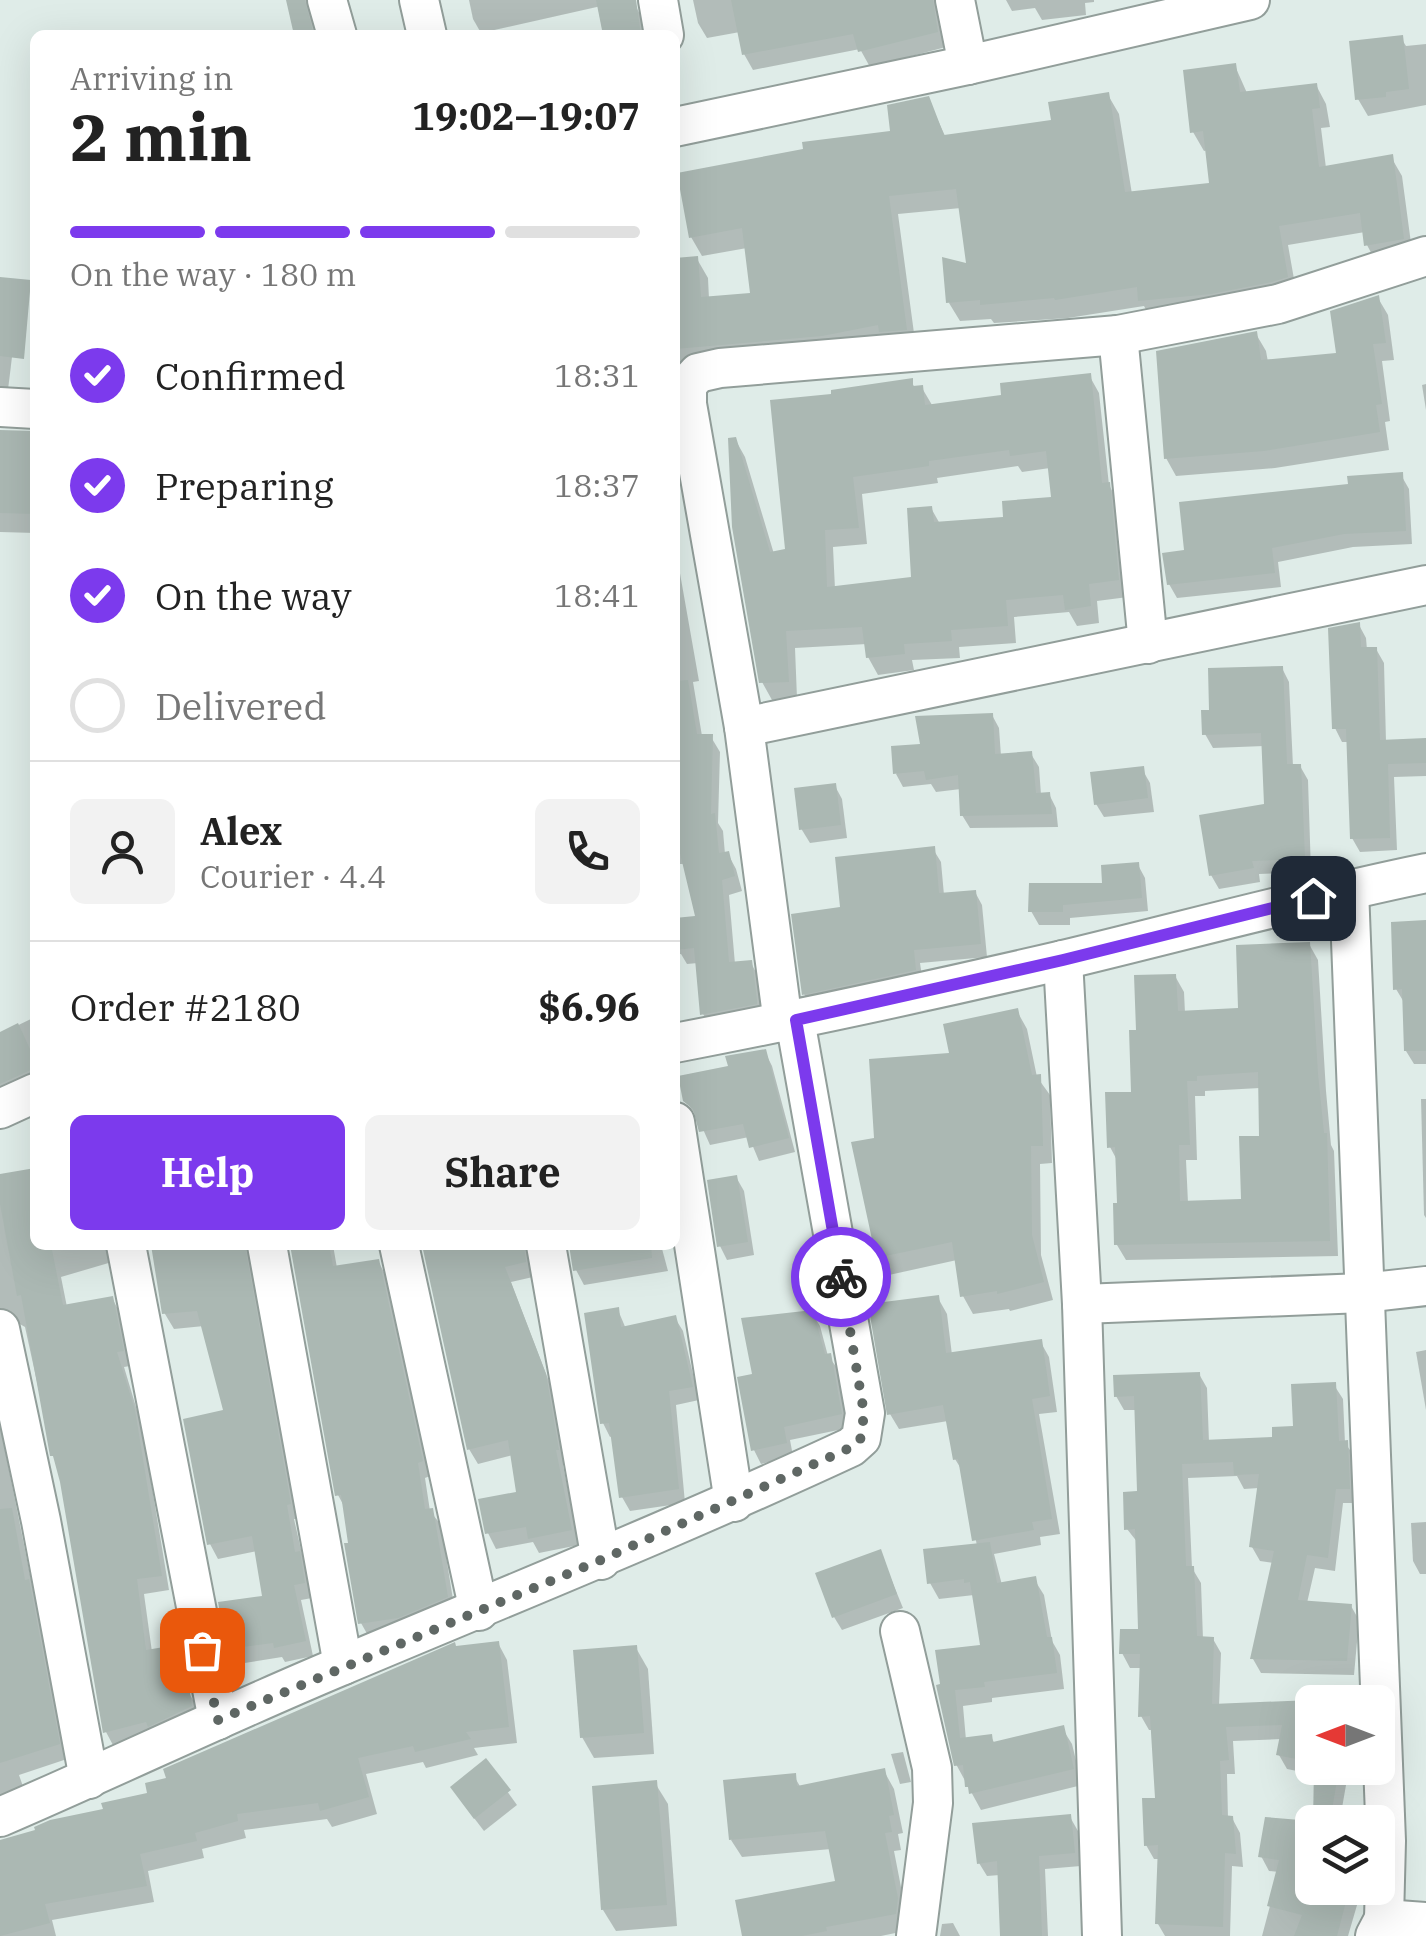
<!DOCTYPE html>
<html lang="en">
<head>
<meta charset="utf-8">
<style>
	:root { --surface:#fff; --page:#f2f2f2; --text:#222; --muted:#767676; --line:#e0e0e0; --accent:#7c3aed }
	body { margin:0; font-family:"IBM Plex Serif",serif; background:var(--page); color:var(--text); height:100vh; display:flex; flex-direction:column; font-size:38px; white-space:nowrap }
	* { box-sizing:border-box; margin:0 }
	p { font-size:32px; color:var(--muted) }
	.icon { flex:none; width:55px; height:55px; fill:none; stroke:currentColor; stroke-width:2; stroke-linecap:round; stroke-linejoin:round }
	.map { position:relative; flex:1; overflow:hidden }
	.panel { position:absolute; left:30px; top:30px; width:650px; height:1220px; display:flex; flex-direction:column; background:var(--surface); border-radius:15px; box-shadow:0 10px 40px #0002 }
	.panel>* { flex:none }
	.needle { width:65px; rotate:270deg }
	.controls { position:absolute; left:1295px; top:1685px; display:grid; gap:20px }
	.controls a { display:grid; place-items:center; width:100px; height:100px; border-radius:15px; background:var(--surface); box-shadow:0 10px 40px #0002; font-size:50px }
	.pin { position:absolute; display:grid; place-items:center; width:85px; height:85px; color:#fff; margin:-42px; border-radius:20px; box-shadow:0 5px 15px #0006 }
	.courier { position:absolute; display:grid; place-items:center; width:100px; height:100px; margin:-50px; border:8px solid #7c3aed; border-radius:50%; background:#fff; color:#222; box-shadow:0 2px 12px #0007 }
	.overview em { font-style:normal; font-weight:800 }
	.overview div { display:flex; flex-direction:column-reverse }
	.overview { display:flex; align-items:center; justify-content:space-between; height:170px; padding:0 40px }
	h1 { font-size:65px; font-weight:800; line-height:75px }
	.bar { display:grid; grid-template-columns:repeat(4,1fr); gap:15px 10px; align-content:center; height:120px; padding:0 40px }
	.bar i { height:12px; border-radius:8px; background:var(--line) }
	.bar .selected { background:var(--accent) }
	.bar p { grid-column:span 4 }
	.line { display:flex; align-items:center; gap:25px; padding:0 40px; border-top:2px solid var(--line) }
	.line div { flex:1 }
	.round { display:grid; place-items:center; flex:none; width:105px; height:105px; border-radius:15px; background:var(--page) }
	ol { padding:0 40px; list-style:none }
	li { display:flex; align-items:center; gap:30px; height:110px }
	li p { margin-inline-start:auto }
	li .icon { padding:10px; border-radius:50%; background:var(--accent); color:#fff; stroke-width:4 }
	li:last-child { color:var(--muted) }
	li i { width:55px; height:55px; border:5px solid var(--line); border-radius:50% }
	.action { display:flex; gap:20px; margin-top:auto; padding:20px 40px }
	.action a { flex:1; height:115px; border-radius:15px; background:var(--accent); color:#fff; font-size:40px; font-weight:800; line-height:115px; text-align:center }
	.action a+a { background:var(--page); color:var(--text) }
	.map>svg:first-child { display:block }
	.shadow { fill:#0003; fill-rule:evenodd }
	.building { fill:#abb8b3; fill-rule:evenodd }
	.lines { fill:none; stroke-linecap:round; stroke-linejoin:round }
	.minor-casing { stroke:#929e9a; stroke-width:42 }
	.minor { stroke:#fff; stroke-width:38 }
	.done { stroke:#5f6764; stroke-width:10; stroke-dasharray:0 18 }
	.route { stroke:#7c3aed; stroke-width:12 }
</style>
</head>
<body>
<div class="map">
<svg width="1426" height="1936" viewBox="0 0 1426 1936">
	<rect width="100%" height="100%" fill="#dfece8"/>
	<g class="shadow">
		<path d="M287 0H324L318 35H296Z"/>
		<path d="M469 0H619V2L481 33 473 19Z"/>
		<path d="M693 0H936L946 47 870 67 860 49 753 70 744 54 740 32 707 38 698 23Z"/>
		<path d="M1006 0H1094V2L1085 3 1086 15 1042 20 1035 8 1012 11Z"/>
		<path d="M635 5 642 18 646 35H605Z"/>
		<path d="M1401 38 1406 46 1426 44V105L1368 116 1358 99Z"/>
		<path d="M1235 66 1247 93 1316 85 1326 104 1330 127 1321 128 1326 168 1391 157 1402 176 1413 258 1377 264 1367 245 1365 232 1288 245 1297 296 1151 319 1144 306 1068 318 994 323 991 319 960 321 949 303 969 267 961 208 898 214 916 348 675 368V260L697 259 708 278 709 299 753 296 747 248 702 256 691 237 893 133 928 99 946 138 1054 122 1108 95 1119 114 1132 194 1212 186 1208 150 1204 151 1193 132Z"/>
		<path d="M0 279 19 300 6 406 0 409Z"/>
		<path d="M1378 298 1388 315 1394 360 1382 361 1390 421 1385 422 1389 450 1275 468 1176 476 1166 458 1256 334 1266 351 1268 362 1339 356Z"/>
		<path d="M1089 375 1099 393 1109 485 1118 502 1128 597 1097 601 1099 623 1077 626 1069 612 1014 617 1016 643 959 647 960 658 912 660 914 670 878 675 868 657 867 644 795 648 797 698 772 700 762 682 735 439 745 457 774 554 787 551 834 396 911 381 915 388H922L932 405 1004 397ZM1018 466 1022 472 1050 468 1054 499 1006 519 940 524 931 508 914 579 835 589 833 547 867 544 862 494 938 483 937 478Z"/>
		<path d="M1426 384V410L1422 385Z"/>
		<path d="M0 432 35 434V533L0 532Z"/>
		<path d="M1401 475 1409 489 1412 544 1353 547 1278 562 1281 587 1177 598 1169 584 1187 552 1351 486Z"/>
		<path d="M675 545 699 681 693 682 702 736 711 737 720 752 718 823 723 831 725 854H728L736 869 742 891 729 895 735 964 751 963 759 978 764 1019 712 1029 703 1014 698 963 687 964 681 954 675 955V920L698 918 685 864H675Z"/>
		<path d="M1359 625 1366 638 1367 650 1376 649 1384 663 1386 742 1426 741V776L1394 777 1397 850 1360 852 1352 838 1349 742H1342L1335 728Z"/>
		<path d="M1282 668 1289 682 1293 766H1300L1308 780 1311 872 1259 874 1260 882 1219 889 1211 875 1266 806 1264 746 1213 748 1205 734 1212 713Z"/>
		<path d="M992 715 999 728 1001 756 1031 754 1039 767 1041 795 1049 794 1056 808 1058 827 970 828 962 815 961 789 936 792 931 784 903 787 896 774 923 746Z"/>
		<path d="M1142 769 1150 783 1154 812 1104 817 1096 804Z"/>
		<path d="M835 786 842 799 847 838 810 843 802 830 797 791Z"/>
		<path d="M933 849 941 862 944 895 975 892 982 905 987 957 920 963 923 983 812 1007 804 994 843 909Z"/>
		<path d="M1138 865 1145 878 1148 911 1070 918V925H1039L1031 911 1105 885Z"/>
		<path d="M1426 925V1064H1414L1406 1051 1405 1004 1396 989Z"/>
		<path d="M1309 944 1318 960 1326 1091 1331 1145 1334 1151 1338 1256 1126 1260 1117 1245 1118 1162 1110 1147 1134 1094 1139 1032 1175 976 1184 992 1185 1013 1240 1011ZM1260 1088 1262 1138 1243 1201 1188 1203 1186 1160H1197L1195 1096H1205V1091Z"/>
		<path d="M1017 1011 1027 1029 1037 1077 1050 1095 1052 1163 1040 1164 1041 1255 1053 1300 1010 1311 1009 1309 973 1314 963 1296 957 1260 889 1275 878 1257 877 1140 952 1056Z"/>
		<path d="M35 1017V1085L0 1102V1034Z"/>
		<path d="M765 1052 772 1066 795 1152 759 1161 749 1137 710 1145 698 1118 685 1100 731 1068Z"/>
		<path d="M1421 1099H1426V1218L1424 1215Z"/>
		<path d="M736 1177 744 1191 754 1255 727 1260 720 1246Z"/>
		<path d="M0 1196H35V1245H118L112 1262 61 1277 67 1307 112 1298 120 1313 130 1366 124 1367 142 1427 169 1590 144 1594 152 1652 169 1649 178 1664 182 1691 187 1690 196 1705 199 1722 114 1747 106 1732 58 1465 53 1455 25 1327 18 1323 0 1324Z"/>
		<path d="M152 1245H259L298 1519H294L312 1598 301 1600 313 1656 285 1662 282 1657 238 1664 230 1648 265 1598 257 1551 218 1559 210 1544 226 1412 204 1326 174 1329 165 1314Z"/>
		<path d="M292 1245H333L337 1268 378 1261 386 1276 430 1476 425 1478 430 1511 441 1525 455 1612 370 1639 361 1623 345 1508 338 1495Z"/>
		<path d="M425 1245H538L533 1277 511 1282 553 1392 566 1464 563 1465 579 1545 539 1553 533 1542 496 1549 488 1533 519 1494 513 1455 478 1464 469 1449Z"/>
		<path d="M570 1245H661L668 1271 584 1285 576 1270Z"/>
		<path d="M938 1298 947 1314 952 1355 1040 1341 1049 1357 1057 1412 1039 1414 1060 1534 1040 1537 1041 1545 994 1554 1002 1585 1034 1579 1044 1595 1052 1641 1060 1655 1064 1689 992 1698V1702L963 1706 966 1740 991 1737 995 1744 1062 1728 1072 1744 1082 1785 981 1810 957 1766 939 1687 983 1647 974 1595 939 1599 930 1583 977 1546 963 1472 955 1459 948 1421 899 1429 890 1414Z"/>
		<path d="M618 1310 626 1329 675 1318 683 1331 699 1400 676 1405 685 1503 630 1511 622 1497 613 1436 610 1437 603 1423Z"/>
		<path d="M812 1313 820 1326 828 1356 838 1369 848 1428 790 1440 793 1456 761 1464 754 1450 755 1376Z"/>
		<path d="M1426 1350V1410L1416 1352Z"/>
		<path d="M1199 1374 1207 1388 1209 1442 1275 1439 1295 1429 1334 1385 1343 1399 1345 1443 1355 1457 1356 1503H1343L1335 1571 1315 1568 1307 1603 1351 1606 1359 1620 1354 1675 1261 1673 1253 1659 1274 1563 1260 1561 1252 1547 1259 1488 1244 1489 1237 1476 1188 1478 1192 1568 1201 1583 1203 1639H1213L1221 1653 1219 1706 1343 1701 1312 1702V1768H1349L1342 1808 1354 1809 1364 1822H1315L1317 1775 1287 1769 1279 1755 1282 1739 1233 1741 1235 1774H1227L1228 1818H1232L1240 1833 1243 1867 1232 1866 1230 1936H1165L1158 1924 1160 1859H1154L1146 1845 1158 1800 1153 1730H1149L1141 1716 1142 1668H1130L1122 1653 1141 1632 1138 1543 1127 1529 1139 1494 1137 1410H1124L1116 1396Z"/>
		<path d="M0 1425 67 1759 19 1775 26 1795 0 1804Z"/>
		<path d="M1426 1522V1574H1420L1413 1561 1411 1523Z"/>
		<path d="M880 1552 903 1608 842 1630 834 1617Z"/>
		<path d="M498 1643 507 1660 517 1743 474 1748 478 1755 426 1768 423 1762 366 1774 377 1814 332 1827 327 1819 244 1830 246 1838 202 1849 204 1858 148 1871 154 1902 52 1920 56 1936H0V1848L150 1795 169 1780 456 1649Z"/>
		<path d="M636 1648 648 1669 654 1754 594 1758 582 1737Z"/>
		<path d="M903 1752 911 1782 900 1784 891 1754Z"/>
		<path d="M486 1762 517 1805 484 1831 461 1801Z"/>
		<path d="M884 1771 894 1789 903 1833 898 1834 901 1850 894 1851 907 1918 905 1931 881 1936H744L838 1883 831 1849 742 1857 731 1840 794 1776 801 1788Z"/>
		<path d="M655 1783 668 1804 677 1926 616 1931 603 1910Z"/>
		<path d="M1070 1817 1078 1831 1081 1866 1045 1869 1048 1936H1002L1000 1875 987 1876 979 1863Z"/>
		<path d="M1267 1820 1312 1824V1888H1362L1348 1936H1262L1279 1872 1269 1871 1261 1856Z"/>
		<path d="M953 1923 960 1936H940L942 1924Z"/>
	</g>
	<g class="building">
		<path d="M286 0H305L314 35H294Z"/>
		<path d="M596 0H636L641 35H603Z"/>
		<path d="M731 0H933L938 32 858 52 853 34 742 55Z"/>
		<path d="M1403 35 1409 89 1386 92V97L1355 100 1349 41Z"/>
		<path d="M1236 63 1240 92 1317 83 1320 108 1312 109 1319 167 1393 154 1404 239 1364 246 1360 213 1279 226 1288 277 1272 282 1211 294 1138 301 1137 287 1055 300 1054 298 980 305V300L946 303 942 257 966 263 956 189 889 196 907 330 879 332 878 325 822 336 675 349V258L698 256 701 297 750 293 742 228 689 238 677 173 803 149 802 142 890 131 887 105 929 96 944 135 1051 120 1048 102 1109 92 1125 192 1209 183 1203 131 1190 133 1183 70Z"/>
		<path d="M0 277 31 280 24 359 0 356Z"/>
		<path d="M1379 295 1386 343 1373 344 1382 404 1376 405 1380 432 1264 451 1164 459 1156 351 1257 331 1261 360 1336 353 1330 311Z"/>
		<path d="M1091 373 1102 483 1110 482 1119 580 1089 584 1091 606 1065 610 1063 595 1006 600 1008 626 951 630 952 641 904 644 905 654 866 658 862 627 786 631 789 682 759 683 732 527 728 438 736 437 770 552 785 549 770 400 831 394V390L913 378V386L923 385 925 405 1001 395 1000 383ZM1009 450 1010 456 1046 451 1051 497 1002 501 1003 517 934 522 932 506 907 508 911 577 827 587 825 530 859 528 853 477 929 466V461Z"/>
		<path d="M0 430 35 431V514L0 513Z"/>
		<path d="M1403 472 1406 531 1344 534 1272 548 1275 573 1167 585 1162 553 1184 550 1179 502 1348 484 1347 476Z"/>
		<path d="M1360 622 1361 647H1377L1380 740 1426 738V763L1388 764 1390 838 1350 839 1346 729H1332L1328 628Z"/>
		<path d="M1283 666 1287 764H1301L1305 859 1252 861 1254 868 1209 876 1199 815 1264 804 1261 733 1202 735 1201 710H1209L1208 668Z"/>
		<path d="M688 680 697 734H713L711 814 715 813 719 853 729 851 735 876 722 880 729 962 752 960 757 1000V1004L700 1015 694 948 675 950V918L695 916 679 849H675V681Z"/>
		<path d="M993 713 995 754 1032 751 1036 793 1050 792 1052 814 960 816 958 775 926 780 924 771 893 774 891 746 920 744 915 716Z"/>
		<path d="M1144 766 1148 798 1094 805 1090 772Z"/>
		<path d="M836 783 841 825 799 830 794 788Z"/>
		<path d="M935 846 939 893 976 890 981 944 914 950 916 970 802 995 791 914 840 907 835 857Z"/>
		<path d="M1139 862 1142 898 1063 905V912H1028L1029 883H1102L1101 865Z"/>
		<path d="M1426 920V1051H1404L1402 989 1393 990 1391 922Z"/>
		<path d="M1310 942 1318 1074 1324 1133H1327L1330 1241 1114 1245 1113 1203H1117L1115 1147 1107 1148 1105 1092H1131L1129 1030H1136L1134 975 1176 974 1178 1011 1238 1008 1236 945ZM1258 1072 1259 1136H1239L1241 1199 1180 1201 1179 1145H1190L1187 1081H1197V1076Z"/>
		<path d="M1018 1008 1032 1075 1041 1074 1043 1146H1031L1032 1235 1044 1282 997 1294V1291L960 1297 952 1242 876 1258 851 1142 874 1138 869 1059 949 1053 943 1024Z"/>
		<path d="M18 1023 35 1060V1068L0 1084V1032Z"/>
		<path d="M766 1049 789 1138 749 1148 743 1124 699 1132 693 1109 683 1101 678 1076 728 1066 725 1056Z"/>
		<path d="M35 1168V1245H51L63 1305 113 1296 124 1351 117 1352 135 1410 162 1576 137 1579 146 1650 170 1646 177 1690 189 1687 192 1706 148 1727 146 1722 103 1733 60 1482 53 1456H50L21 1295 17 1296 0 1204V1174Z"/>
		<path d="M737 1175 748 1242 717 1247 707 1180Z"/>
		<path d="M151 1245H245L291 1504 287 1505 295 1552 300 1551 305 1583 294 1585 306 1641 274 1648 273 1643 227 1649 218 1602 262 1596 252 1536 207 1545 183 1419 223 1410 197 1311 162 1314Z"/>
		<path d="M290 1245H329L333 1266 379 1259 423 1461 418 1463 425 1509 433 1508 448 1597 398 1618 358 1624 344 1543H348L341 1495 335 1496Z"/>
		<path d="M422 1245H524L526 1262 505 1267 546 1374 559 1450H556L572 1530 528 1539 526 1527 485 1534 478 1499 516 1492 508 1440 467 1450Z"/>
		<path d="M569 1245H651L652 1258 573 1271Z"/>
		<path d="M939 1295 946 1353 1042 1339 1050 1396 1032 1399 1052 1519 1032 1522 1034 1530 972 1541 958 1459 953 1460 943 1405 887 1415 868 1304Z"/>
		<path d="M619 1307 621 1327 676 1315 693 1387 669 1391 679 1489 619 1498 609 1423 600 1424 584 1313Z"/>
		<path d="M813 1310 825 1354 831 1353 842 1414 784 1427 787 1443 751 1451 737 1377 752 1374 741 1318Z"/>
		<path d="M1200 1372 1203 1440 1272 1437V1427L1293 1426 1291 1384 1336 1382 1339 1441 1348 1440 1350 1489H1336L1328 1558 1307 1555 1298 1600 1352 1604 1347 1661 1250 1659 1274 1551 1249 1547 1259 1474 1234 1475 1233 1462 1182 1464 1186 1566H1194L1197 1636 1214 1637 1212 1704 1312 1700V1762L1276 1755 1282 1725 1226 1727 1229 1760 1220 1761 1222 1815 1233 1816 1236 1854 1225 1853 1223 1927 1155 1924 1158 1845 1144 1846 1142 1798H1155L1150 1716 1138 1717 1140 1654H1119L1120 1629H1138L1135 1529 1124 1530 1123 1492 1137 1491 1134 1396 1114 1397 1113 1375Z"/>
		<path d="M12 1508 25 1580 29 1579 60 1744 0 1763V1509Z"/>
		<path d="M990 1542 997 1583 1036 1576 1047 1637H1052L1057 1673 984 1682 985 1687 955 1690 960 1738 992 1734 993 1742 1064 1725 1074 1769 969 1794 968 1787H965L963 1765 954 1766 936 1685 940 1684 935 1650 980 1645 970 1582 964 1583V1579L927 1584 923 1549Z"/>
		<path d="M881 1549 897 1594 832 1618 815 1573Z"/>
		<path d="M499 1641 509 1727 466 1732 471 1739 415 1752 413 1746 358 1758 369 1797 320 1811 318 1803 237 1814 238 1821 195 1833 197 1841 140 1854 147 1886 45 1904 50 1923 0 1936V1840L35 1830 34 1827 50 1820 103 1809 101 1803 147 1793 145 1783 166 1778 163 1769 455 1642 456 1646Z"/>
		<path d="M637 1645 644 1733 580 1738 573 1650Z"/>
		<path d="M486 1758 511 1790 474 1819 450 1787Z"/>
		<path d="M885 1768 894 1815 889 1816 892 1832 885 1833 898 1898 896 1914 826 1927 827 1931 802 1936H742L735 1900 835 1881 825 1831 729 1840 723 1780 796 1773 797 1786Z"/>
		<path d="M1314 1768H1339L1330 1822H1313Z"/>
		<path d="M657 1780 667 1905 601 1910 592 1786Z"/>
		<path d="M1071 1814 1075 1853 1039 1856 1042 1936H1000L997 1861 977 1864 972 1823Z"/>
		<path d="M1265 1817 1312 1821V1888L1348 1894 1337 1936H1294L1302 1915 1267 1906 1279 1860 1258 1857Z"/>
	</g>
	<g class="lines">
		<g class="minor-casing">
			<g id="minor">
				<path d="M327 0 337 35"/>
				<path d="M419 0 427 35"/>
				<path d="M658 0 664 35"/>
				<path d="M955 0 968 65"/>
				<path d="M675 127 968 65 1250 0"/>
				<path d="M1118 335 1148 644"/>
				<path d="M0 407 35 409"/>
				<path d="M744 727 1426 585"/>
				<path d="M1349 889 1386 1841 1384 1919"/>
				<path d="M1063 960 1082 1304 1102 1936"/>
				<path d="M783 1023 744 727 687 404V385L698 373 720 368 1118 335 1278 304 1426 256"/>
				<path d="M675 1043C805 1018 934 990 1063 960 1184 931 1304 898 1426 873"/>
				<path d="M0 1109 35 1093"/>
				<path d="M675 1122 734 1502"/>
				<path d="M126 1245 218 1720"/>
				<path d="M267 1245 343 1665"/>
				<path d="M399 1245 479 1611"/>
				<path d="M546 1245 601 1560"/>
				<path d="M1082 1304 1363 1293 1426 1286"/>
				<path d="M0 1329 41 1521 89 1779"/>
				<path d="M900 1631 932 1768 933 1803 916 1936"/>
				<path d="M0 1817C114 1768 226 1714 341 1666 512 1594 683 1525 851 1447L861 1438 865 1413 795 1020"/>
				<path d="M1375 1936 1384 1919 1426 1922"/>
			</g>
		</g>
		<use href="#minor" class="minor"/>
	</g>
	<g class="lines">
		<path class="done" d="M202 1650 218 1720 601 1560 852 1447 861 1438 864 1413 841 1277"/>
		<path class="route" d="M841 1277 796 1020 1063 960 1313 898"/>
	</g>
</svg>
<div class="controls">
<a><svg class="needle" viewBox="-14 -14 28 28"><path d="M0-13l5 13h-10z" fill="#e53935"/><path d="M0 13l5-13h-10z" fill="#767676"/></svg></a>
<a><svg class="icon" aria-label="layers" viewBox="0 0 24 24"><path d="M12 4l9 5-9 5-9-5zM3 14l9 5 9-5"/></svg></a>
</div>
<div class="pin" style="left:202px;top:1650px;background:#ea580c"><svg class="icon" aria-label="bag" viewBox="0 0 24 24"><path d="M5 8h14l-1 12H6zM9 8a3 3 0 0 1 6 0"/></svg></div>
<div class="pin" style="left:1313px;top:898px;background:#1f2937"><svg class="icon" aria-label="home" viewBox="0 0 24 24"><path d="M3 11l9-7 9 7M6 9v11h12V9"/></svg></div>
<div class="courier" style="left:841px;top:1277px"><svg class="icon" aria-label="bike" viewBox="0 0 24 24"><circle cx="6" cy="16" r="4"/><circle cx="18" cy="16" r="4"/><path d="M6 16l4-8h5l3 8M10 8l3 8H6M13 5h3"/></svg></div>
<section class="panel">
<div class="overview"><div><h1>2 min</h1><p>Arriving in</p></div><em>19:02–19:07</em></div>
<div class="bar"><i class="selected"></i><i class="selected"></i><i class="selected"></i><i></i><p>On the way · 180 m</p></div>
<ol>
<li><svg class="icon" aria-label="check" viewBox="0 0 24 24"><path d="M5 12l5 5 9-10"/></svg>Confirmed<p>18:31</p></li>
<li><svg class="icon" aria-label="check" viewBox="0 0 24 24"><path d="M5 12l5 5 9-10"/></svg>Preparing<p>18:37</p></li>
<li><svg class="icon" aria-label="check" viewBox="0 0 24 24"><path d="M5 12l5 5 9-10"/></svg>On the way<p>18:41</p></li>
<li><i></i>Delivered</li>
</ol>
<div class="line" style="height:180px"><a class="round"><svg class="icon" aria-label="person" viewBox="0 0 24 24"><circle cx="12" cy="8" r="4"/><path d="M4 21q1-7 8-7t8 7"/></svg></a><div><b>Alex</b><p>Courier · 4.4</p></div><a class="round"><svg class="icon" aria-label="phone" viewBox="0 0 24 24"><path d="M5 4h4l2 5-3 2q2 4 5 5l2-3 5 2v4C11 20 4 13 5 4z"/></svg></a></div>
<div class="line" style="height:130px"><div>Order #2180</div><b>$6.96</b></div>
<div class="action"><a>Help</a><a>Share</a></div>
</section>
</div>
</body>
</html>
